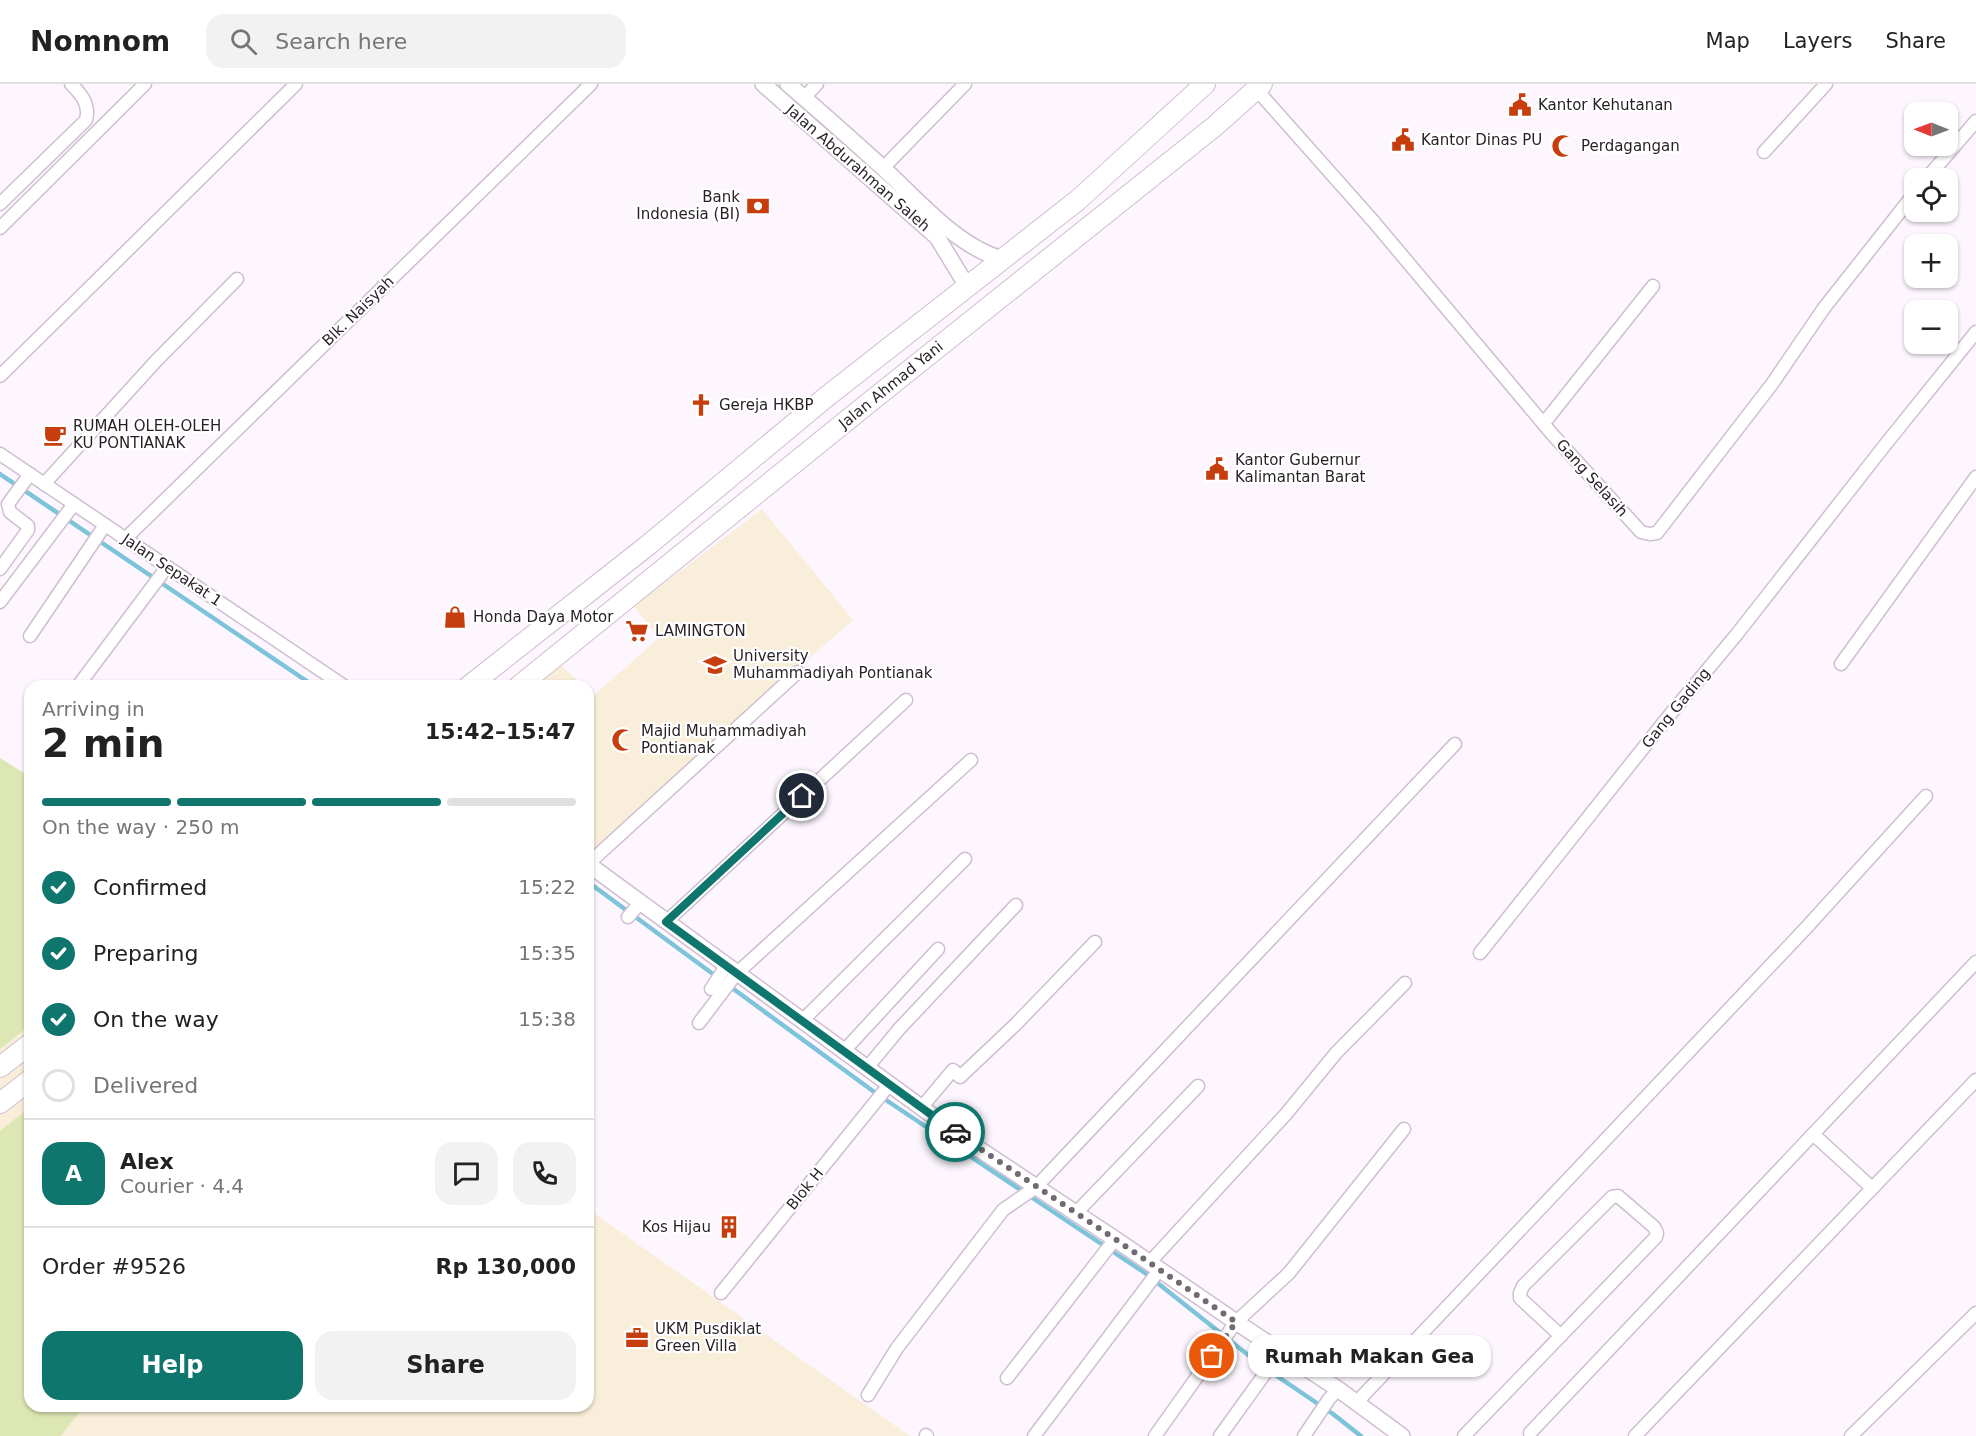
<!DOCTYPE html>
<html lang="en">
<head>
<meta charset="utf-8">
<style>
	:root { --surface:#fff; --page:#f2f2f2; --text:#222; --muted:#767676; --line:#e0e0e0; --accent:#0f766e }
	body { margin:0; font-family:"DejaVu Sans",sans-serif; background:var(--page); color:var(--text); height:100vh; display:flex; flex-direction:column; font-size:22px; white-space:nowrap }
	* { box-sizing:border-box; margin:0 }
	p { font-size:20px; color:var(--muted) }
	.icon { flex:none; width:33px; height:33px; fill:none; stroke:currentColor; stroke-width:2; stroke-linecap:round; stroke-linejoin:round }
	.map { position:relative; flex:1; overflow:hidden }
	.panel { position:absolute; left:24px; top:596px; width:570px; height:732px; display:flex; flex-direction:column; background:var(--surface); border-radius:18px; box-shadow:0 2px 4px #0004 }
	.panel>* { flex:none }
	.needle { width:39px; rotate:271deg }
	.tools { position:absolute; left:1904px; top:18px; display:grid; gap:12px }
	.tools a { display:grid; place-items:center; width:54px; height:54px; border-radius:12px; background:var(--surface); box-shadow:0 2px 4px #0004; font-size:30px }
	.pin { position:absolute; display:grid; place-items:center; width:51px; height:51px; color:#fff; margin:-26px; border:3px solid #fff; border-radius:50%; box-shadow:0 2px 6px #0007 }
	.courier { position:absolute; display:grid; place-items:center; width:60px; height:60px; margin:-30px; border:4px solid #0f766e; border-radius:50%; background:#fff; color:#222; box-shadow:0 2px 8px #0007 }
	.bubble { position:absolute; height:42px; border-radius:18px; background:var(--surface); box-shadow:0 2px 4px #0004; font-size:20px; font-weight:800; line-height:42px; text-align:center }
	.headline em { font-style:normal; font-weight:800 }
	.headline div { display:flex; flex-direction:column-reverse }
	.headline { display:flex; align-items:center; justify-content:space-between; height:102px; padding:0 18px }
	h1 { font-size:39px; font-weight:800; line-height:45px }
	.bar { display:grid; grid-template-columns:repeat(4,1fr); gap:9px 6px; align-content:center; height:72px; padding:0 18px }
	.bar i { height:8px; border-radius:4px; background:var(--line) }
	.bar .current { background:var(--accent) }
	.bar p { grid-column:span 4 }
	.line { display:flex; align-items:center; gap:15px; padding:0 18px; border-top:2px solid var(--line) }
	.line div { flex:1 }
	.round { display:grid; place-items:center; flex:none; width:63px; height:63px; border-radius:18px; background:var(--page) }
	ol { padding:0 18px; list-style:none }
	li { display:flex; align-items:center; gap:18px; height:66px }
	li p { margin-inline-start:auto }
	li .icon { padding:6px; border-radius:50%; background:var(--accent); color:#fff; stroke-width:4 }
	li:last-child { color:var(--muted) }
	li i { width:33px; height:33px; border:3px solid var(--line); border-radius:50% }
	.button { display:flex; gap:12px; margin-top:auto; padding:12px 18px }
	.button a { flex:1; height:69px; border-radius:18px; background:var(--accent); color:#fff; font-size:24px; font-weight:800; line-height:69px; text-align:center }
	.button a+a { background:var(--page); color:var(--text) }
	header { display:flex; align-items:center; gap:36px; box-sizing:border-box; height:84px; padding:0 30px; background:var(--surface); border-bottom:2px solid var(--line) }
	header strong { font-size:28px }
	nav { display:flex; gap:33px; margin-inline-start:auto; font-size:21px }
	.search { width:420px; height:54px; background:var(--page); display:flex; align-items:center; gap:15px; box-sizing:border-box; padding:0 21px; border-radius:18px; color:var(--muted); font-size:22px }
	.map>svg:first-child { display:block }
	.education { fill:#f8eed9 }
	.green { fill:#dde7b3 }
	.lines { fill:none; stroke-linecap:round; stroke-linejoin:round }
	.stream { stroke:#7dc4da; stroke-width:4.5 }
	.minor-casing { stroke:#cfbed0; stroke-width:15 }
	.tertiary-casing { stroke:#cfbed0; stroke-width:18 }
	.trunk-casing { stroke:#cfbed0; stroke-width:22 }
	.minor { stroke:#fff; stroke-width:12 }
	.tertiary { stroke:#fff; stroke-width:15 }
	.trunk { stroke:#fff; stroke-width:20 }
	.done { stroke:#716a72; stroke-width:6; stroke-dasharray:0 10.8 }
	.route { stroke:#0f766e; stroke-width:8 }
	.labels { text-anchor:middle; stroke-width:4.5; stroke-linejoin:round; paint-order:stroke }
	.poi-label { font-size:15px; fill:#261f26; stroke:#fff; text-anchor:start }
	.street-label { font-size:15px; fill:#261f26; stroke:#fff }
</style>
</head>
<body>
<header>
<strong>Nomnom</strong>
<div class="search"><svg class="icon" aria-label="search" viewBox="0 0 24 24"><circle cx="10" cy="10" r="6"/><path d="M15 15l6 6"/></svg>Search here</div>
<nav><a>Map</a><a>Layers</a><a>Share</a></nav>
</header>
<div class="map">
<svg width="1976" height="1352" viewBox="0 0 1976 1352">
	<rect width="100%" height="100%" fill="#fdf6fe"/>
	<g class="education">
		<path d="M762 425 853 536 763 615 591 773 588 771V608L593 612 659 554 634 522Z"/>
		<path d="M559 579 582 601 532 602Z"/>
		<path d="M0 674 30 693V1322H588V1125L910 1352H0Z"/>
	</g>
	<g class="green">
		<path d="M0 674 30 693V941L0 965Z"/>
		<path d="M30 1023V1322H84L61 1352H0V1047Z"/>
	</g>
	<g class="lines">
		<g class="stream">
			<path d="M0 390 314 602"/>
			<path d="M588 798 717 893"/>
			<path d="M728 901 877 1010 1145 1189 1262 1282 1333 1330 1361 1352"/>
		</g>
		<g class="minor-casing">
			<g id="minor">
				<path d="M1256 5 1374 138 1552 350 1641 448 1650 450 1657 449 1772 300 1824 224 1914 110"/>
				<path d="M804 14 817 0"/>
				<path d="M1764 68 1826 0"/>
				<path d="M883 84 965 0"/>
				<path d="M1927 94 1976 37"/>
				<path d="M0 120 86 36C90 21 82 11 71 0"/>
				<path d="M0 144 145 0"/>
				<path d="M0 292 296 0"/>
				<path d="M1544 339 1653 202"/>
				<path d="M0 370 344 602"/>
				<path d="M44 400 156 277 237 195"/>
				<path d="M125 455 591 0"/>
				<path d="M0 485 28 446V442L10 428 8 420 30 390"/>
				<path d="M0 518 74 420"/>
				<path d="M30 552 105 441"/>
				<path d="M1841 580 1976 393"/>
				<path d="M78 602 167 483"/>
				<path d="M588 780 798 588"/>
				<path d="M628 833 640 819"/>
				<path d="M666 838 906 616"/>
				<path d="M1480 869 1668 633 1737 550 1885 361 1976 248"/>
				<path d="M711 905 726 882"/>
				<path d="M802 937 965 775"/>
				<path d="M699 939 736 890 971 676"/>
				<path d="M843 968 938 865"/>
				<path d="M866 985 900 944 1016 821"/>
				<path d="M921 1024 953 986 960 993 1016 940 1095 858"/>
				<path d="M1813 1050 1872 1104"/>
				<path d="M1076 1129 1198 1002"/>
				<path d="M1150 1178 1286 1030 1336 969 1405 899"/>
				<path d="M721 1209 889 1001"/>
				<path d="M1007 1294 1115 1155"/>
				<path d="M868 1311 897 1264 1003 1126 1036 1103 1455 660"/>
				<path d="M1356 1319 1806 844 1926 712"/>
				<path d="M1530 1349 1976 878"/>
				<path d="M926 1351 927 1352"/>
				<path d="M1034 1352 1160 1185"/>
				<path d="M1155 1352 1236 1238 1289 1189 1404 1045"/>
				<path d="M1220 1352 1274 1277 1275 1263"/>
				<path d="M1304 1352 1329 1315 1338 1305"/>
				<path d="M1464 1352 1656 1153 1657 1149 1654 1143 1618 1112 1612 1113 1523 1202 1520 1209V1214L1561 1252"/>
				<path d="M1635 1352 1976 996"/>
				<path d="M1851 1352 1976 1229"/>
			</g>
		</g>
		<g class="tertiary-casing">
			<g id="tertiary">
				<path d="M763 0 937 153 967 202"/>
				<path d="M788 0C820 27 851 55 882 83 917 115 956 162 1002 175"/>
				<path d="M588 780 970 1059 1115 1155 1236 1238 1338 1305 1402 1352"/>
			</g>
		</g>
		<g class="trunk-casing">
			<g id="trunk">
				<path d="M469 602 647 462 825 314 1078 116 1205 0"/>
				<path d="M519 602 866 321 1215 42 1262 0"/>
				<path d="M0 983 30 960"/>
				<path d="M0 1019 30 996"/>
			</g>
		</g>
		<use href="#minor" class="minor"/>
		<use href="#tertiary" class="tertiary"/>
		<use href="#trunk" class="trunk"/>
	</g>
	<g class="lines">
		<path class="done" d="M955 1048 1115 1155 1236 1238 1212 1272"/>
		<path class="route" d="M802 712 666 838 955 1048"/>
	</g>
	<defs>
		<g id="civic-bare" transform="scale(1.8)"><path d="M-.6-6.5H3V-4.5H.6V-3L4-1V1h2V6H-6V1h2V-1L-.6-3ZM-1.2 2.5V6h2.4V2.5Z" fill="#c63e0d" stroke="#fff" stroke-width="2.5" paint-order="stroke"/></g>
		<g id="mosque-bare" transform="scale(1.8)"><path d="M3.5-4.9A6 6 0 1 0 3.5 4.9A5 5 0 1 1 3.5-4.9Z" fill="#c63e0d" stroke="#fff" stroke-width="2.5" paint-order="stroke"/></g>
		<g id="bank-bare" transform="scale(1.8)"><path d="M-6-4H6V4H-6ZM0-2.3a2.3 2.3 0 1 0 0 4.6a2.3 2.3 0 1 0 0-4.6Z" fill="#c63e0d" stroke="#fff" stroke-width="2.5" paint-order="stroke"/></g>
		<g id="church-bare" transform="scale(1.8)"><path d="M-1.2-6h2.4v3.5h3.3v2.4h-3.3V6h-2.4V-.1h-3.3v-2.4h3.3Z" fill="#c63e0d" stroke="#fff" stroke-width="2.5" paint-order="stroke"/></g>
		<g id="cafe-bare" transform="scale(1.8)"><path d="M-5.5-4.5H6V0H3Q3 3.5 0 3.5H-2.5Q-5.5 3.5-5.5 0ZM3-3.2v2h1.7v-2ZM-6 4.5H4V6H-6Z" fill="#c63e0d" stroke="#fff" stroke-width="2.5" paint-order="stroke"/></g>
		<g id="shop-bare" transform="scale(1.8)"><path d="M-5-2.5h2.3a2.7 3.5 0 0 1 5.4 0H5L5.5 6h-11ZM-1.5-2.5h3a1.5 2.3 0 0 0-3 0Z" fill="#c63e0d" stroke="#fff" stroke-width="2.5" paint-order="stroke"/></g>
		<g id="supermarket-bare" transform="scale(1.8)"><path d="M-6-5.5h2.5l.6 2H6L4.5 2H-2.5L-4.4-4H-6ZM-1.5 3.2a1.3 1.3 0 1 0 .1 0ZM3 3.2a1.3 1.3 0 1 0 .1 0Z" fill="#c63e0d" stroke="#fff" stroke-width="2.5" paint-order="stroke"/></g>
		<g id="university-bare" transform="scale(1.8)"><path d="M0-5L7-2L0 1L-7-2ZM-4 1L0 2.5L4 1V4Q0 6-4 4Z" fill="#c63e0d" stroke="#fff" stroke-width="2.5" paint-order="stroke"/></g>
		<g id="building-bare" transform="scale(1.8)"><path d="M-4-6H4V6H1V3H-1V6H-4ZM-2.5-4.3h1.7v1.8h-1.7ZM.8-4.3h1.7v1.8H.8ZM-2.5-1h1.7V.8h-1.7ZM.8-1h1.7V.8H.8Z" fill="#c63e0d" stroke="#fff" stroke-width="2.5" paint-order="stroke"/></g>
		<g id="office-bare" transform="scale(1.8)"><path d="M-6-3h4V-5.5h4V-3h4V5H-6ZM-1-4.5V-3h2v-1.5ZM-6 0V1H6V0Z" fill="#c63e0d" stroke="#fff" stroke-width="2.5" paint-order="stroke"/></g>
	</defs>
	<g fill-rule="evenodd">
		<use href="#civic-bare" x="1520" y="21"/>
		<use href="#civic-bare" x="1403" y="56"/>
		<use href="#mosque-bare" x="1563" y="62"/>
		<use href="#bank-bare" x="758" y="122"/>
		<use href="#church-bare" x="701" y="321"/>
		<use href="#cafe-bare" x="55" y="351"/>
		<use href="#civic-bare" x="1217" y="385"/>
		<use href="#shop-bare" x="455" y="533"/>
		<use href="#supermarket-bare" x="637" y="547"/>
		<use href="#university-bare" x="715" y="581"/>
		<use href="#mosque-bare" x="623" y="656"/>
		<use href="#building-bare" x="729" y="1143"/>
		<use href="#office-bare" x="637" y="1254"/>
	</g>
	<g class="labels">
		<g class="poi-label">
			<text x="1538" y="26">Kantor Kehutanan</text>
			<text x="1421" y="61">Kantor Dinas PU</text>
			<text x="1581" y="67">Perdagangan</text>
			<text x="740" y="118" text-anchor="end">Bank<tspan x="740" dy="17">Indonesia (BI)</tspan></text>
			<text x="719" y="326">Gereja HKBP</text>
			<text x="73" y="347">RUMAH OLEH-OLEH<tspan x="73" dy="17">KU PONTIANAK</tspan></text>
			<text x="1235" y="381">Kantor Gubernur<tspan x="1235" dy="17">Kalimantan Barat</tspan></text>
			<text x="473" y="538">Honda Daya Motor</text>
			<text x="655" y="552">LAMINGTON</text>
			<text x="733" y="577">University<tspan x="733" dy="17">Muhammadiyah Pontianak</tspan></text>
			<text x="641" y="652">Majid Muhammadiyah<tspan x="641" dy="17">Pontianak</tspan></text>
			<text x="711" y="1148" text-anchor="end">Kos Hijau</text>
			<text x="655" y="1250">UKM Pusdiklat<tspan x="655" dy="17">Green Villa</tspan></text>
		</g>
		<g class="street-label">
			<text transform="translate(858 84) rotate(41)" y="5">Jalan Abdurahman Saleh</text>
			<text transform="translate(358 227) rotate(-44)" y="5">Blk. Naisyah</text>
			<text transform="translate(891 301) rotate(-39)" y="5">Jalan Ahmad Yani</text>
			<text transform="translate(1592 394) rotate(48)" y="5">Gang Selasih</text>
			<text transform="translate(172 486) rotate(34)" y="5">Jalan Sepakat 1</text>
			<text transform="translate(1676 624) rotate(-51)" y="5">Gang Gading</text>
			<text transform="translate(805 1105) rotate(-51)" y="5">Blok H</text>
		</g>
	</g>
</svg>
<div class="tools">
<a><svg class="needle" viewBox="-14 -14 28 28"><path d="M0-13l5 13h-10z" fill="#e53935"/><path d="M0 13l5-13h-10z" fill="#767676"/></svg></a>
<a><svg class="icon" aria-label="locate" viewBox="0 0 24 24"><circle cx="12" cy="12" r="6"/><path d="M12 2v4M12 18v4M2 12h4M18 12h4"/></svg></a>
<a>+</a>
<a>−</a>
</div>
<div class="pin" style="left:1212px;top:1272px;background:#ea580c"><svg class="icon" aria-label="bag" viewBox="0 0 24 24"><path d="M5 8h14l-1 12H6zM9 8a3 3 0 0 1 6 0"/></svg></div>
<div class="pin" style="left:802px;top:712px;background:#1f2937"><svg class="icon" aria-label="home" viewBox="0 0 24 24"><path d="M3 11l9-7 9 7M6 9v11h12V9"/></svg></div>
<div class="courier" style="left:955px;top:1048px"><svg class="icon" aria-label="car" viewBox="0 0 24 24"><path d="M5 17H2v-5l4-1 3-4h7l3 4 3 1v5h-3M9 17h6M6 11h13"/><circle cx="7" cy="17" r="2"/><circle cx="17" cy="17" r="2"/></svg></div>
<div class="bubble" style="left:1248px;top:1251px;width:243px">Rumah Makan Gea</div>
<section class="panel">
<div class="headline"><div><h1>2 min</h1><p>Arriving in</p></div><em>15:42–15:47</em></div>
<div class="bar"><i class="current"></i><i class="current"></i><i class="current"></i><i></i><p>On the way · 250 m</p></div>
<ol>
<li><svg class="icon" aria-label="check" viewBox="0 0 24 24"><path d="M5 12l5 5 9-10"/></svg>Confirmed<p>15:22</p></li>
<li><svg class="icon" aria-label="check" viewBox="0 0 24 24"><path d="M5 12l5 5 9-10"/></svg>Preparing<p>15:35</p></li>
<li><svg class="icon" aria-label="check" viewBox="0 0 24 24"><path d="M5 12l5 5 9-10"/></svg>On the way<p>15:38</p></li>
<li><i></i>Delivered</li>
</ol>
<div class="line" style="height:108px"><b class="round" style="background:var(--accent);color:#fff">A</b><div><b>Alex</b><p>Courier · 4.4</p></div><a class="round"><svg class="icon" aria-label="chat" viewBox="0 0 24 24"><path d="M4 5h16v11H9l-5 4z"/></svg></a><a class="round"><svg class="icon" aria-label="phone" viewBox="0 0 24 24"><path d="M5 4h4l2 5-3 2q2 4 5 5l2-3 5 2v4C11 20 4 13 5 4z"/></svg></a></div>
<div class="line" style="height:78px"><div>Order #9526</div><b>Rp 130,000</b></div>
<div class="button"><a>Help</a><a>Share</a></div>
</section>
</div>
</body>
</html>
